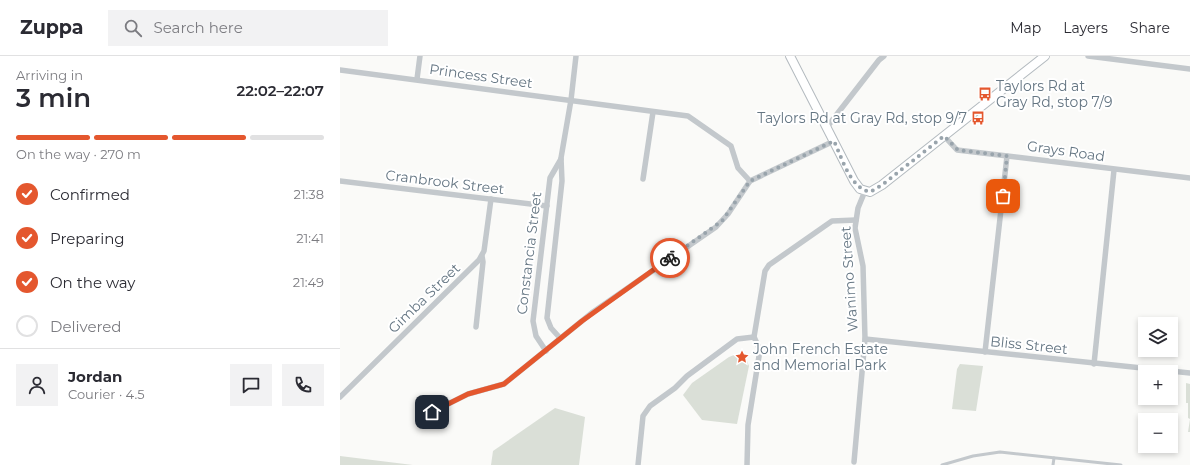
<!DOCTYPE html>
<html lang="en">
<head>
<meta charset="utf-8">
<style>
	:root { --surface:#fff; --page:#f2f2f3; --text:#2b2b33; --muted:#7c7c81; --line:#e1e1e2; --accent:#e4572e }
	body { margin:0; font-family:Montserrat,sans-serif; background:var(--page); color:var(--text); height:100vh; display:flex; flex-direction:column; font-size:15px; white-space:nowrap }
	* { box-sizing:border-box; margin:0 }
	p { font-size:13px; color:var(--muted) }
	.icon { flex:none; width:22px; height:22px; fill:none; stroke:currentColor; stroke-width:2; stroke-linecap:round; stroke-linejoin:round }
	.map { position:relative; flex:1; overflow:hidden }
	.drawer { display:flex; flex-direction:column; background:var(--surface); width:340px }
	.drawer>* { flex:none }
	.fabs { position:absolute; left:798px; top:261px; display:grid; gap:8px }
	.fabs a { display:grid; place-items:center; width:40px; height:40px; border-radius:0px; background:var(--surface); box-shadow:0 2px 6px #0003; font-size:20px }
	.pin { position:absolute; display:grid; place-items:center; width:34px; height:34px; color:#fff; margin:-17px; border-radius:8px; box-shadow:0 2px 6px #0006 }
	.courier { position:absolute; display:grid; place-items:center; width:40px; height:40px; margin:-20px; border:3px solid #e4572e; border-radius:50%; background:#fff; color:#222; box-shadow:0 1px 5px #0007 }
	.headline em { font-style:normal; font-weight:600 }
	.headline div { display:flex; flex-direction:column-reverse }
	.headline { display:flex; align-items:center; justify-content:space-between; height:68px; padding:0 16px }
	h1 { font-size:26px; font-weight:600; line-height:30px }
	.bar { display:grid; grid-template-columns:repeat(4,1fr); gap:6px 4px; align-content:center; height:48px; padding:0 16px }
	.bar i { height:5px; border-radius:3px; background:var(--line) }
	.bar .current { background:var(--accent) }
	.bar p { grid-column:span 4 }
	.line { display:flex; align-items:center; gap:10px; padding:0 16px; border-top:1px solid var(--line) }
	.line div { flex:1 }
	.round { display:grid; place-items:center; flex:none; width:42px; height:42px; border-radius:0px; background:var(--page) }
	ol { padding:0 16px; list-style:none }
	li { display:flex; align-items:center; gap:12px; height:44px }
	li p { margin-inline-start:auto }
	li .icon { padding:4px; border-radius:50%; background:var(--accent); color:#fff; stroke-width:4 }
	li:last-child { color:var(--muted) }
	li i { width:22px; height:22px; border:2px solid var(--line); border-radius:50% }
	header { display:flex; align-items:center; gap:24px; box-sizing:border-box; height:56px; padding:0 20px; background:var(--surface); border-bottom:1px solid var(--line) }
	header strong { font-size:19px }
	nav { display:flex; gap:22px; margin-inline-start:auto; font-size:14px }
	.search { width:280px; height:36px; background:var(--page); display:flex; align-items:center; gap:10px; box-sizing:border-box; padding:0 14px; border-radius:0px; color:var(--muted); font-size:15px }
	main { display:flex; flex:1; min-height:0 }
	.map>svg:first-child { display:block }
	.green { fill:#dadfd7 }
	.lines { fill:none; stroke-linecap:round; stroke-linejoin:round }
	.secondary-casing { stroke:#b3babf; stroke-width:10 }
	.lane { stroke:#c3c8cc; stroke-width:3 }
	.street { stroke:#c3c8cc; stroke-width:5.5 }
	.secondary { stroke:#fff; stroke-width:8 }
	.done { stroke:#99a4ac; stroke-width:4; stroke-dasharray:0 7.2 }
	.route { stroke:#e4572e; stroke-width:5 }
	.labels { text-anchor:middle; stroke-width:4; stroke-linejoin:round; paint-order:stroke }
	.street-label { font-size:14px; fill:#657683; stroke:#fff }
	.poi-label { font-size:14px; fill:#657683; stroke:#fff; text-anchor:start }
</style>
</head>
<body>
<header>
<strong>Zuppa</strong>
<div class="search"><svg class="icon" aria-label="search" viewBox="0 0 24 24"><circle cx="10" cy="10" r="6"/><path d="M15 15l6 6"/></svg>Search here</div>
<nav><a>Map</a><a>Layers</a><a>Share</a></nav>
</header>
<main>
<section class="drawer">
<div class="headline"><div><h1>3 min</h1><p>Arriving in</p></div><em>22:02–22:07</em></div>
<div class="bar"><i class="current"></i><i class="current"></i><i class="current"></i><i></i><p>On the way · 270 m</p></div>
<ol>
<li><svg class="icon" aria-label="check" viewBox="0 0 24 24"><path d="M5 12l5 5 9-10"/></svg>Confirmed<p>21:38</p></li>
<li><svg class="icon" aria-label="check" viewBox="0 0 24 24"><path d="M5 12l5 5 9-10"/></svg>Preparing<p>21:41</p></li>
<li><svg class="icon" aria-label="check" viewBox="0 0 24 24"><path d="M5 12l5 5 9-10"/></svg>On the way<p>21:49</p></li>
<li><i></i>Delivered</li>
</ol>
<div class="line" style="height:72px"><a class="round"><svg class="icon" aria-label="person" viewBox="0 0 24 24"><circle cx="12" cy="8" r="4"/><path d="M4 21q1-7 8-7t8 7"/></svg></a><div><b>Jordan</b><p>Courier · 4.5</p></div><a class="round"><svg class="icon" aria-label="chat" viewBox="0 0 24 24"><path d="M4 5h16v11H9l-5 4z"/></svg></a><a class="round"><svg class="icon" aria-label="phone" viewBox="0 0 24 24"><path d="M5 4h4l2 5-3 2q2 4 5 5l2-3 5 2v4C11 20 4 13 5 4z"/></svg></a></div>
</section>
<div class="map">
<svg width="850" height="409" viewBox="0 0 850 409">
	<rect width="100%" height="100%" fill="#fafaf8"/>
	<g class="green">
		<path d="M394 299 405 300 409 310 397 368 362 364 343 339 352 327 389 301Z"/>
		<path d="M620 308 643 310 636 355 612 353 617 313Z"/>
		<path d="M846 327 850 328V376H848L850 363 848 362V347H846Z"/>
		<path d="M215 352 245 361 239 409H151L153 395Z"/>
		<path d="M0 400 73 409H0Z"/>
	</g>
	<g class="lines">
		<g class="secondary-casing">
			<path id="secondary" d="M450 0 514 125 520 133 530 136 542 129 705 0"/>
		</g>
		<g class="lane">
			<path d="M602 409 633 400 660 396 781 409"/>
			<path d="M713 409 714 402"/>
		</g>
		<g class="street">
			<path d="M748 0 850 13"/>
			<path d="M0 14 348 60 391 90 398 112 410 125"/>
			<path d="M77 23 80 0"/>
			<path d="M487 71 539 4 544 0"/>
			<path d="M604 80 617 94 850 122"/>
			<path d="M303 123 313 56"/>
			<path d="M0 125 207 150"/>
			<path d="M136 271 143 206 142 200"/>
			<path d="M220 282 211 272 207 262 222 125 221 102 231 44 236 0"/>
			<path d="M525 283 850 317"/>
			<path d="M206 295 196 280 193 265 210 122 221 103"/>
			<path d="M645 296 667 100"/>
			<path d="M754 308 774 114"/>
			<path d="M0 341 139 204 144 195 151 143"/>
			<path d="M92 356 128 338 164 328 253 256 376 171 388 158 410 125 494 85"/>
			<path d="M514 406 525 283 523 210 515 172 518 152 525 135"/>
			<path d="M298 409 303 360 310 350 335 332 347 320 397 283 414 281"/>
			<path d="M407 409 408 369 420 294 414 281 425 215 429 209 492 165 516 164"/>
		</g>
		<use href="#secondary" class="secondary"/>
	</g>
	<g class="lines">
		<path class="done" d="M330 202 382 165 410 125 494 85C502 102 510 132 530 136L542 129 604 80 618 94 667 100 663 140"/>
		<path class="route" d="M92 356 128 338 164 328 242 265 330 202"/>
	</g>
	<defs>
		<g id="bus-bare" transform="scale(1.08)"><path d="M-5-6H5V4H4V6H2V4H-2V6H-4V4H-5ZM-3.5-4V0h7V-4ZM-3.5 1.2v1.5H-2V1.2ZM2 1.2v1.5H3.5V1.2Z" fill="#e4572e" stroke="#fff" stroke-width="2.5" paint-order="stroke"/></g>
		<g id="sight-bare" transform="scale(1.08)"><path d="M0-6L1.8-2.2L6-1.7L2.9 1.2L3.7 5.4L0 3.3L-3.7 5.4L-2.9 1.2L-6-1.7L-1.8-2.2Z" fill="#e4572e" stroke="#fff" stroke-width="2.5" paint-order="stroke"/></g>
	</defs>
	<g fill-rule="evenodd">
		<use href="#bus-bare" x="645" y="38"/>
		<use href="#bus-bare" x="638" y="62"/>
		<use href="#sight-bare" x="402" y="301"/>
	</g>
	<g class="labels">
		<g class="street-label">
			<text transform="translate(141 20) rotate(8)" y="5">Princess Street</text>
			<text transform="translate(726 95) rotate(8)" y="5">Grays Road</text>
			<text transform="translate(105 126) rotate(7)" y="5">Cranbrook Street</text>
			<text transform="translate(189 197) rotate(-83)" y="5">Constancia Street</text>
			<text transform="translate(509 223) rotate(-94)" y="5">Wanimo Street</text>
			<text transform="translate(84 242) rotate(-44)" y="5">Gimba Street</text>
			<text transform="translate(689 289) rotate(6)" y="5">Bliss Street</text>
		</g>
		<g class="poi-label">
			<text x="656" y="35">Taylors Rd at<tspan x="656" dy="16">Gray Rd, stop 7/9</tspan></text>
			<text x="627" y="67" text-anchor="end">Taylors Rd at Gray Rd, stop 9/7</text>
			<text x="413" y="298">John French Estate<tspan x="413" dy="16">and Memorial Park</tspan></text>
		</g>
	</g>
</svg>
<div class="fabs">
<a><svg class="icon" aria-label="layers" viewBox="0 0 24 24"><path d="M12 4l9 5-9 5-9-5zM3 14l9 5 9-5"/></svg></a>
<a>+</a>
<a>−</a>
</div>
<div class="pin" style="left:663px;top:140px;background:#ea580c"><svg class="icon" aria-label="bag" viewBox="0 0 24 24"><path d="M5 8h14l-1 12H6zM9 8a3 3 0 0 1 6 0"/></svg></div>
<div class="pin" style="left:92px;top:356px;background:#1f2937"><svg class="icon" aria-label="home" viewBox="0 0 24 24"><path d="M3 11l9-7 9 7M6 9v11h12V9"/></svg></div>
<div class="courier" style="left:330px;top:202px"><svg class="icon" aria-label="bike" viewBox="0 0 24 24"><circle cx="6" cy="16" r="4"/><circle cx="18" cy="16" r="4"/><path d="M6 16l4-8h5l3 8M10 8l3 8H6M13 5h3"/></svg></div>
</div>
</main>
</body>
</html>
